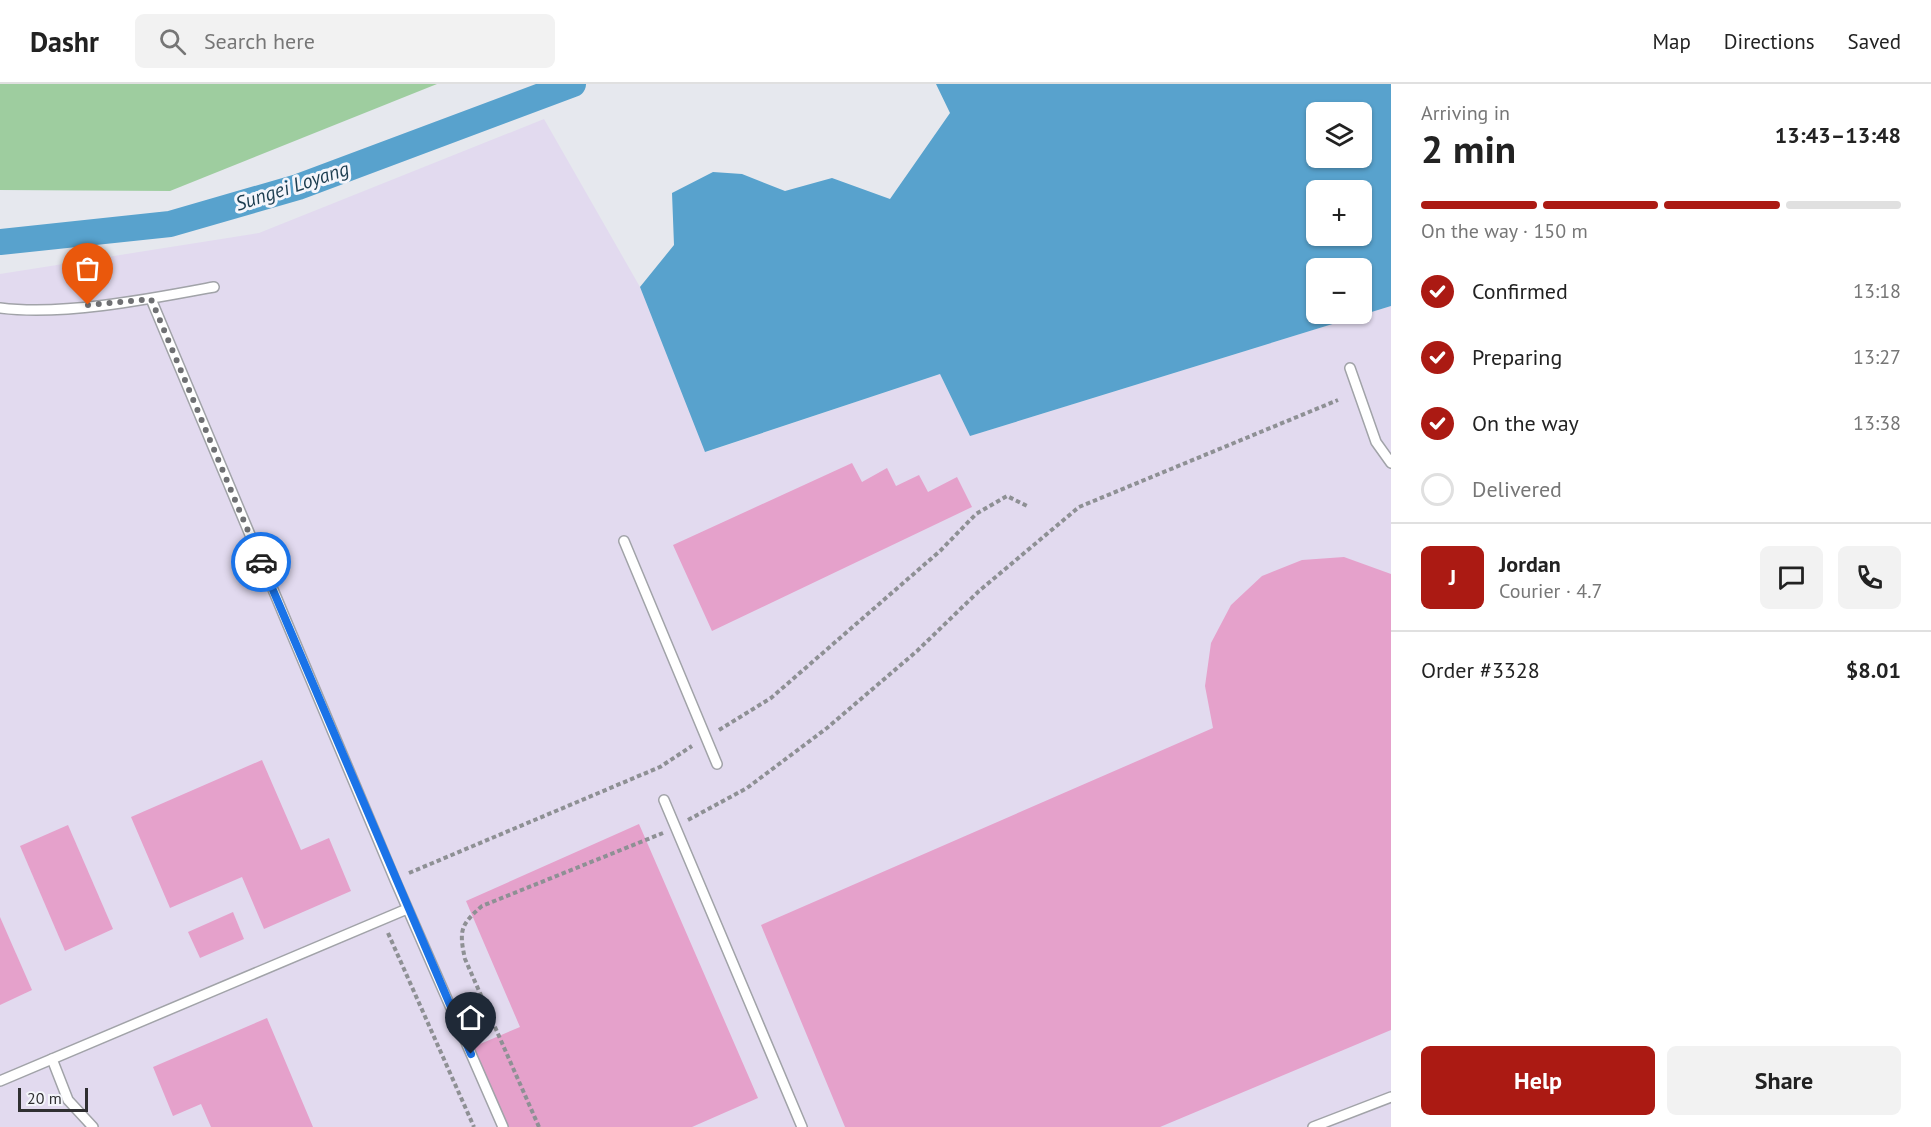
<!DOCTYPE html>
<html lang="en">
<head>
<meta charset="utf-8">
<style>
	:root { --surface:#fff; --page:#f2f2f2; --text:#222; --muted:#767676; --line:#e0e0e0; --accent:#ab1a13 }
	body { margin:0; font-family:"PT Sans",sans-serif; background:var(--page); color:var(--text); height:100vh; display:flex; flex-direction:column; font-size:22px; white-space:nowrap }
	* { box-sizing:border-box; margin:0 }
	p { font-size:20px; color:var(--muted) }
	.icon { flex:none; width:33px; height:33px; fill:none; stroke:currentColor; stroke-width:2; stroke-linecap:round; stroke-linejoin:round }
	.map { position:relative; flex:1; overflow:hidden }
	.details { display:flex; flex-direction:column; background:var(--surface); width:540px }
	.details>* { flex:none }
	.buttons { position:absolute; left:1306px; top:18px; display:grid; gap:12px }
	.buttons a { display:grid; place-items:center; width:66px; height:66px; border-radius:9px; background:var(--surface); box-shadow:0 2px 4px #0004; font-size:30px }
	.scale { position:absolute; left:18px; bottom:15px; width:70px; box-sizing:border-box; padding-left:6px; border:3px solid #2f2f31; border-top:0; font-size:16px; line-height:21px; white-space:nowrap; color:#2f2f31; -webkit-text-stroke:4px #f4f5fb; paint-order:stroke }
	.pin { position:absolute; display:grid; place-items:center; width:51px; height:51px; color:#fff; margin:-62px -26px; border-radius:50% 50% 50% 0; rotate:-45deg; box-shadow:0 0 6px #0007 }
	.pin .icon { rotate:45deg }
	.courier { position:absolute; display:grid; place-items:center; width:60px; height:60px; margin:-30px; border:4px solid #1a73e8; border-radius:50%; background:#fff; color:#222; box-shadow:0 2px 8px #0007 }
	.overview em { font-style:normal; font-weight:700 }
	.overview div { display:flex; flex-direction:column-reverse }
	.overview { display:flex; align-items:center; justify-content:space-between; height:102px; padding:0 30px }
	h1 { font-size:39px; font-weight:700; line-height:45px }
	.bar { display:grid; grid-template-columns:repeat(4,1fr); gap:9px 6px; align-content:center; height:72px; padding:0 30px }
	.bar i { height:8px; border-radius:4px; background:var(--line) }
	.bar .on { background:var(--accent) }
	.bar p { grid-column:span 4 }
	.line { display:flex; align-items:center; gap:15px; padding:0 30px; border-top:2px solid var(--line) }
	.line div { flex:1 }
	.round { display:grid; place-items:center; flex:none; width:63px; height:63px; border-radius:9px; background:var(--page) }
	ol { padding:0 30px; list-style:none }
	li { display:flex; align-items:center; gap:18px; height:66px }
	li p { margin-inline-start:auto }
	li .icon { padding:6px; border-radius:50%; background:var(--accent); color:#fff; stroke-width:4 }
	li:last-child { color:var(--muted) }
	li i { width:33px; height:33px; border:3px solid var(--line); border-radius:50% }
	.cta { display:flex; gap:12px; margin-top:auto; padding:12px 30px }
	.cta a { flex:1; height:69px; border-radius:9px; background:var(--accent); color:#fff; font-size:24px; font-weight:700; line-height:69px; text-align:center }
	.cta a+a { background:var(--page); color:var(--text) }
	header { display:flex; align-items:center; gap:36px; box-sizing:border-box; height:84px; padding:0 30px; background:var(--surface); border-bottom:2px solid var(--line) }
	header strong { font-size:28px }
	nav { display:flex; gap:33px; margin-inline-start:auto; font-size:21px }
	.search { width:420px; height:54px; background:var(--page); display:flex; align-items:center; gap:15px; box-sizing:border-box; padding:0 21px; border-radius:9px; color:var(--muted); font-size:22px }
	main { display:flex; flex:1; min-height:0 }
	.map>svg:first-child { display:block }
	.industrial { fill:#e2daef }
	.green { fill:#9ecd9f }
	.water { fill:#58a2cd; fill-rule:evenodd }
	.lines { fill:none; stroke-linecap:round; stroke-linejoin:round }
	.canal { stroke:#58a2cd; stroke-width:26 }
	.building { fill:#e5a1cb }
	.lane-casing { stroke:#a1a3a8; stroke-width:12 }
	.path { stroke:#8e9094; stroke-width:4; stroke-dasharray:4.5 3; stroke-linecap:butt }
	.lane { stroke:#fff; stroke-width:9 }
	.done { stroke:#6f7073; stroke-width:6; stroke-dasharray:0 10.8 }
	.route { stroke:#1a73e8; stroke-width:8 }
	.labels { text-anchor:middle; stroke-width:6; stroke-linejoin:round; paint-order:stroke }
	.water-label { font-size:20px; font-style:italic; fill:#1c3d50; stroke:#f4f5fb }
</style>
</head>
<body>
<header>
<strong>Dashr</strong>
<div class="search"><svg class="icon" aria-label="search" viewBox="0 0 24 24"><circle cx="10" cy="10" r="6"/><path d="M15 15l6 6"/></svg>Search here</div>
<nav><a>Map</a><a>Directions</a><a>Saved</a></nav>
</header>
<main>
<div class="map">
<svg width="1391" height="1043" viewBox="0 0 1391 1043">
	<rect width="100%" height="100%" fill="#e6e8ee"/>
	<path class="industrial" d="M544 35 640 203 706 368 940 290 970 352 1391 222V1043H0V190L259 149Z"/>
	<path class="green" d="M0 0H437L170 107 0 106Z"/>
	<path class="water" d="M936 0H1391V222L970 352 940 290 705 368 640 203 674 161 672 109 713 88 742 90 785 107 832 94 890 115 950 29ZM1317 28H1362V74H1317ZM1317 106H1362V152H1317ZM1317 184H1362V230H1317Z"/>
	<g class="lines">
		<path class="canal" d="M0 158 170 140 298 103 573 0"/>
	</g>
	<g class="building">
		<path d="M852 379 862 398 887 384 896 402 919 391 928 408 957 393 972 423 712 547 673 461Z"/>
		<path d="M1344 473 1391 490V946L1160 1043H845L761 841 1213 644 1205 602 1211 559 1231 521 1262 492 1302 476Z"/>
		<path d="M262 676 301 766 329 754 351 807 264 845 242 793 170 824 131 733Z"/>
		<path d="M639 740 758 1014 692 1043H508L473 963 520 943 466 817Z"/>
		<path d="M68 741 113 845 65 867 20 762Z"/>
		<path d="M233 828 244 855 200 874 188 848Z"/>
		<path d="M0 833 32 906 0 921Z"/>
		<path d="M267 934 313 1043H211L201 1020 173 1032 153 983Z"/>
	</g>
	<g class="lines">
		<g class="lane-casing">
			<g id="lane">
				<path d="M151 215 395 796 503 1043"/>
				<path d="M0 224C64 232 150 215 214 203"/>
				<path d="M1350 284 1376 358 1391 379"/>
				<path d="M624 457 717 680"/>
				<path d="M664 716 802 1043"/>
				<path d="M52 975 68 1016 93 1043"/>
				<path d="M0 997 407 825"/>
				<path d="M1313 1043 1391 1013"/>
			</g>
		</g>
		<g class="path">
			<path d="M719 646 771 614 940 467 976 430 1007 412 1029 423"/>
			<path d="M688 736 747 704 827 644 917 567 979 507 1079 423 1338 316"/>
			<path d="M409 789 660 683 692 662"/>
			<path d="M388 849 474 1043"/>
			<path d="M539 1043 465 875C459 847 460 841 482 822L663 749"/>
		</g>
		<use href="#lane" class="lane"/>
	</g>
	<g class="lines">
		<path class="done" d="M88 221 151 215 261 478"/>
		<path class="route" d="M261 478 471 970"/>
	</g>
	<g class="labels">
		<g class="water-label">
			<text transform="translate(292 102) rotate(-18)" y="7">Sungei Loyang</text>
		</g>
	</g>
</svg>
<div class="buttons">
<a><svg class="icon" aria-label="layers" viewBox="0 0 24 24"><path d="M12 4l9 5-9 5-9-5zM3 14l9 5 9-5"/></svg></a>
<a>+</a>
<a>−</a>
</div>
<div class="scale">20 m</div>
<div class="pin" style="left:88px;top:221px;background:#ea580c"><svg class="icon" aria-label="bag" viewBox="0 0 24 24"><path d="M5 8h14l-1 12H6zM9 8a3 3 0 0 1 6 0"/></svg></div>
<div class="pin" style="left:471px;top:970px;background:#1f2937"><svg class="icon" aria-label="home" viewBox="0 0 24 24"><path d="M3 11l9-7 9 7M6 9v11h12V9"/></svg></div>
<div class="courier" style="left:261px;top:478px"><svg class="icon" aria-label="car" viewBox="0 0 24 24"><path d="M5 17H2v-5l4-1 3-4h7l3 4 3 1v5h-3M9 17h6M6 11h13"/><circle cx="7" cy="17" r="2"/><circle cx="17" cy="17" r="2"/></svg></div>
</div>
<section class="details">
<div class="overview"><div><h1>2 min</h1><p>Arriving in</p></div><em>13:43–13:48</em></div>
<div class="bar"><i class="on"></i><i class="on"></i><i class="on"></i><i></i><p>On the way · 150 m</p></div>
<ol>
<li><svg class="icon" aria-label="check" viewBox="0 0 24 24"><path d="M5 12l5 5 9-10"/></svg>Confirmed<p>13:18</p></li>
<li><svg class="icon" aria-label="check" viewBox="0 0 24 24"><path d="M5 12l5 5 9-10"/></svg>Preparing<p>13:27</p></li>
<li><svg class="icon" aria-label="check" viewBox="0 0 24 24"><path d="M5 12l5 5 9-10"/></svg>On the way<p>13:38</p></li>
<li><i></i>Delivered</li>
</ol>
<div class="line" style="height:108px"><b class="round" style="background:var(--accent);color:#fff">J</b><div><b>Jordan</b><p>Courier · 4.7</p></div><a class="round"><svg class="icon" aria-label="chat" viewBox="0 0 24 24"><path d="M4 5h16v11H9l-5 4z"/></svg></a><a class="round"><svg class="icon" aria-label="phone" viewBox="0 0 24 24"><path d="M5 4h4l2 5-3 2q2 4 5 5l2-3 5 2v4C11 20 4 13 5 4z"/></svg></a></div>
<div class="line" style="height:78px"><div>Order #3328</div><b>$8.01</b></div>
<div class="cta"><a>Help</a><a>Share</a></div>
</section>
</main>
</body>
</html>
